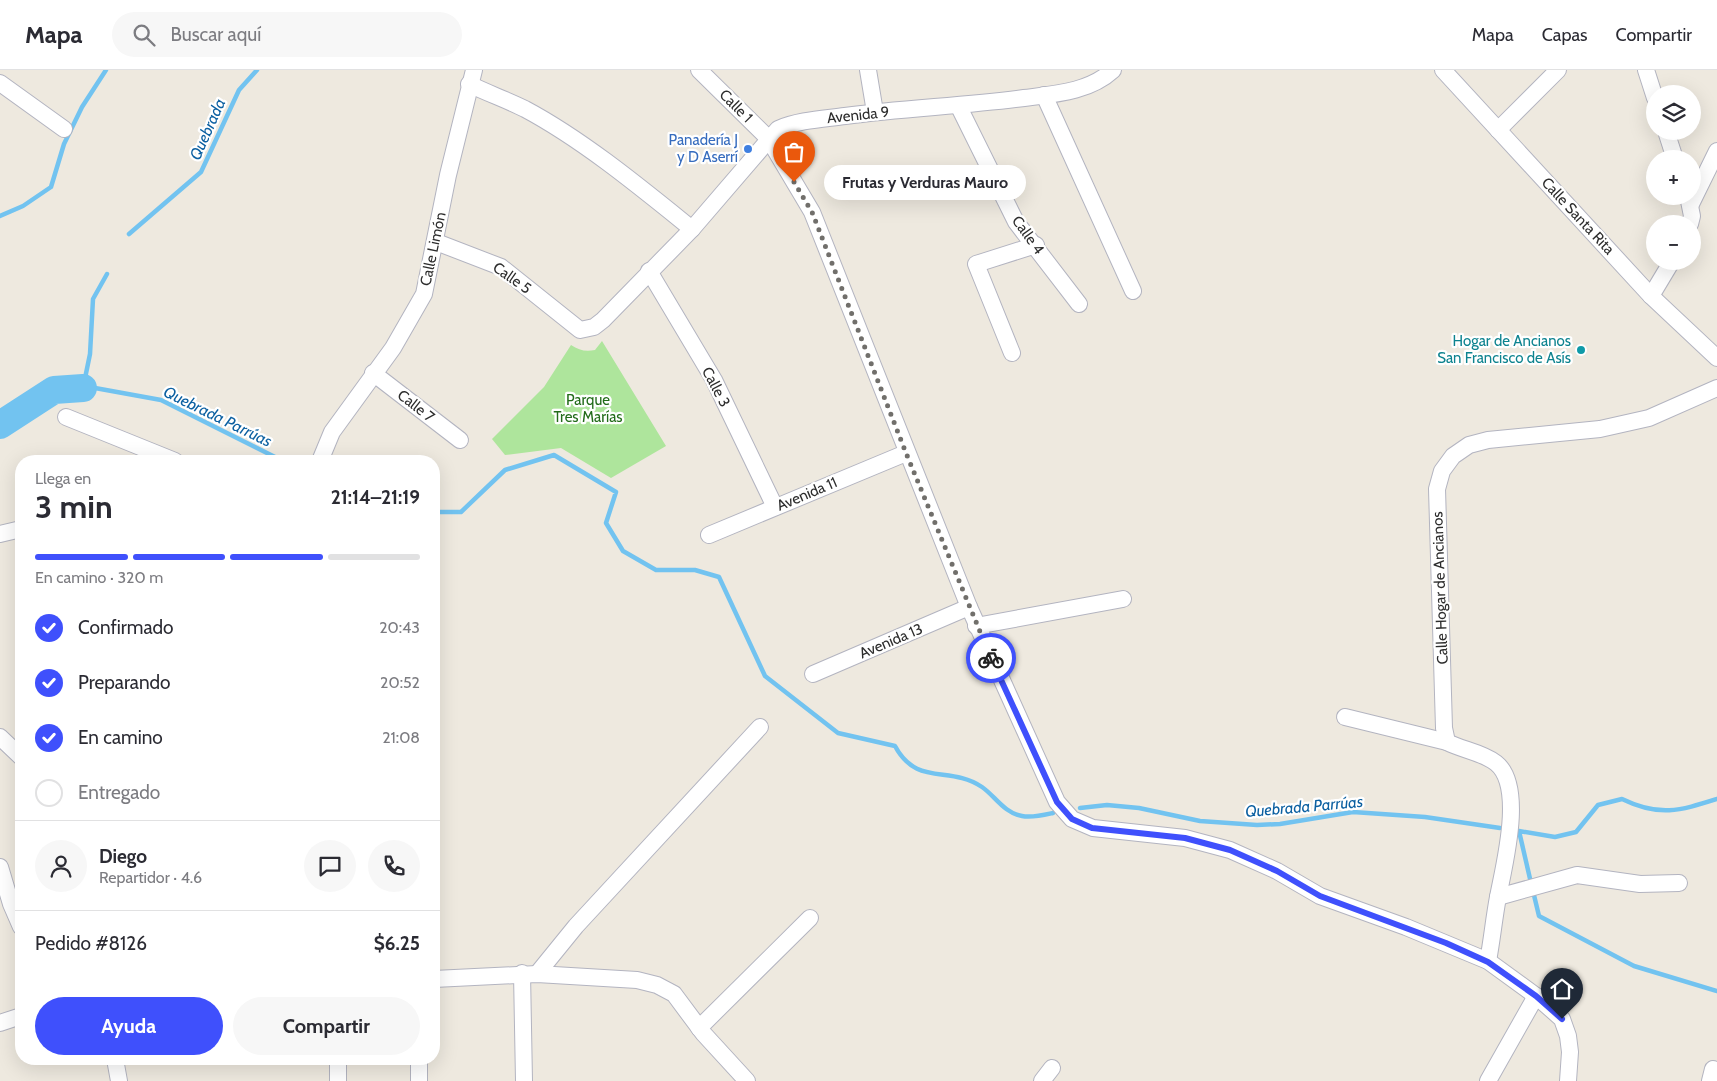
<!DOCTYPE html>
<html lang="es">
<head>
<meta charset="utf-8">
<style>
	:root { --surface:#fff; --page:#f7f7f7; --text:#2b2b33; --muted:#7c7c81; --line:#e1e1e2; --accent:#3f50fc }
	body { margin:0; font-family:Cabin,sans-serif; background:var(--page); color:var(--text); height:100vh; display:flex; flex-direction:column; font-size:19px; white-space:nowrap }
	* { box-sizing:border-box; margin:0 }
	p { font-size:16px; color:var(--muted) }
	.icon { flex:none; width:28px; height:28px; fill:none; stroke:currentColor; stroke-width:2; stroke-linecap:round; stroke-linejoin:round }
	.map { position:relative; flex:1; overflow:hidden }
	.details { position:absolute; left:15px; top:385px; width:425px; height:610px; display:flex; flex-direction:column; background:var(--surface); border-radius:20px; box-shadow:0 5px 20px #0002 }
	.details>* { flex:none }
	.buttons { position:absolute; left:1646px; top:15px; display:grid; gap:10px }
	.buttons a { display:grid; place-items:center; width:55px; height:55px; border-radius:50%; background:var(--surface); box-shadow:0 5px 20px #0002; font-size:25px }
	.pin { position:absolute; display:grid; place-items:center; width:42px; height:42px; color:#fff; margin:-51px -21px; border-radius:50% 50% 50% 0; rotate:-45deg; box-shadow:0 0 5px #0007 }
	.pin .icon { rotate:45deg }
	.courier { position:absolute; display:grid; place-items:center; width:50px; height:50px; margin:-25px; border:4px solid #3f50fc; border-radius:50%; background:#fff; color:#222; box-shadow:0 1px 6px #0007 }
	.bubble { position:absolute; height:35px; border-radius:18px; background:var(--surface); box-shadow:0 5px 20px #0002; font-size:16px; font-weight:800; line-height:35px; text-align:center }
	.head em { font-style:normal; font-weight:800 }
	.head div { display:flex; flex-direction:column-reverse }
	.head { display:flex; align-items:center; justify-content:space-between; height:85px; padding:0 20px }
	h1 { font-size:32px; font-weight:800; line-height:38px }
	.bar { display:grid; grid-template-columns:repeat(4,1fr); gap:8px 5px; align-content:center; height:60px; padding:0 20px }
	.bar i { height:6px; border-radius:4px; background:var(--line) }
	.bar .current { background:var(--accent) }
	.bar p { grid-column:span 4 }
	.line { display:flex; align-items:center; gap:12px; padding:0 20px; border-top:1px solid var(--line) }
	.line div { flex:1 }
	.round { display:grid; place-items:center; flex:none; width:52px; height:52px; border-radius:26px; background:var(--page) }
	ol { padding:0 20px; list-style:none }
	li { display:flex; align-items:center; gap:15px; height:55px }
	li p { margin-inline-start:auto }
	li .icon { padding:5px; border-radius:50%; background:var(--accent); color:#fff; stroke-width:4 }
	li:last-child { color:var(--muted) }
	li i { width:28px; height:28px; border:2px solid var(--line); border-radius:50% }
	.action { display:flex; gap:10px; margin-top:auto; padding:10px 20px }
	.action a { flex:1; height:58px; border-radius:30px; background:var(--accent); color:#fff; font-size:20px; font-weight:800; line-height:58px; text-align:center }
	.action a+a { background:var(--page); color:var(--text) }
	header { display:flex; align-items:center; gap:30px; box-sizing:border-box; height:70px; padding:0 25px; background:var(--surface); border-bottom:1px solid var(--line) }
	header strong { font-size:24px }
	nav { display:flex; gap:28px; margin-inline-start:auto; font-size:18px }
	.search { width:350px; height:45px; background:var(--page); display:flex; align-items:center; gap:12px; box-sizing:border-box; padding:0 18px; border-radius:28px; color:var(--muted); font-size:19px }
	.map>svg:first-child { display:block }
	.green { fill:#aee59c }
	.lines { fill:none; stroke-linecap:round; stroke-linejoin:round }
	.stream { stroke:#72c3f0; stroke-width:4.5 }
	.river { stroke:#72c3f0; stroke-width:28 }
	.minor-casing { stroke:#b3b4c0; stroke-width:18 }
	.minor { stroke:#fff; stroke-width:16 }
	.done { stroke:#716f6b; stroke-width:5; stroke-dasharray:0 9 }
	.route { stroke:#3f50fc; stroke-width:6 }
	.shop-dot { fill:#3f7fe0; stroke:#fff; stroke-width:2 }
	.culture-dot { fill:#0f9aa8; stroke:#fff; stroke-width:2 }
	.labels { text-anchor:middle; stroke-width:4.5; stroke-linejoin:round; paint-order:stroke }
	.street-label { font-size:15px; fill:#2d2d2d; stroke:#fff }
	.shop-label { font-size:15px; fill:#366cbe; stroke:#fff; text-anchor:end }
	.culture-label { font-size:15px; fill:#0d838f; stroke:#fff; text-anchor:end }
	.park-label { font-size:15px; fill:#236c1a; stroke:#fff }
	.water-label { font-size:16px; font-style:italic; fill:#0c60a1; stroke:#fff }
</style>
</head>
<body>
<header>
<strong>Mapa</strong>
<div class="search"><svg class="icon" aria-label="search" viewBox="0 0 24 24"><circle cx="10" cy="10" r="6"/><path d="M15 15l6 6"/></svg>Buscar aquí</div>
<nav><a>Mapa</a><a>Capas</a><a>Compartir</a></nav>
</header>
<div class="map">
<svg width="1717" height="1011" viewBox="0 0 1717 1011">
	<rect width="100%" height="100%" fill="#eee9df"/>
	<path class="green" d="M602 271 666 376 611 408 561 378 505 385 492 369 544 317 571 275C579 280 585 282 595 280Z"/>
	<g class="lines">
		<g class="stream">
			<path d="M0 146 23 136 51 117 64 74 82 37 106 0"/>
			<path d="M129 164 201 102 239 20 257 0"/>
			<path d="M107 204 93 229 90 284 83 318H95L161 330 283 391"/>
			<path d="M434 442H461L505 400 554 385 616 422 606 453 623 481 656 500H695L719 507 765 606 838 663 895 676C917 717 949 695 982 717 995 726 1004 743 1022 746 1032 748 1044 745 1053 743"/>
			<path d="M1080 738 1107 735 1139 738 1200 751 1257 755 1280 754 1353 742 1425 747 1500 758"/>
			<path d="M1531 813 1519 761 1555 767 1576 762 1598 735 1622 729C1659 747 1679 741 1717 729"/>
			<path d="M1533 821 1539 846 1634 896 1717 921"/>
		</g>
		<path class="river" d="M0 355 54 320 83 318"/>
		<g class="minor-casing">
			<g id="minor">
				<path d="M699 0 768 68 812 142 969 537 1057 732 1072 749 1093 758 1185 768 1230 780 1277 801 1320 826 1406 857 1488 891 1536 926 1562 949 1568 966 1570 982 1568 1011"/>
				<path d="M868 0 875 42"/>
				<path d="M1443 0 1651 226 1717 288"/>
				<path d="M1646 0 1655 28"/>
				<path d="M0 13 64 59"/>
				<path d="M469 14C487 23 507 30 525 39 583 70 640 117 692 159"/>
				<path d="M1044 25 1133 221"/>
				<path d="M959 37 1016 152 1079 234"/>
				<path d="M1498 60 1558 0"/>
				<path d="M1666 61 1675 89"/>
				<path d="M1688 126 1692 146 1690 154"/>
				<path d="M1691 134 1717 81"/>
				<path d="M436 172 501 197 580 260 594 257 603 250 692 159 778 59C799 50 823 49 845 46 905 38 964 36 1024 28 1055 24 1089 22 1113 0"/>
				<path d="M649 201 714 310 775 437"/>
				<path d="M1651 226 1672 191"/>
				<path d="M1012 283 976 194 1036 175"/>
				<path d="M373 303 460 370"/>
				<path d="M66 347 175 391"/>
				<path d="M320 391 332 362 393 278 424 224 448 105 474 0"/>
				<path d="M0 464 21 459"/>
				<path d="M709 465 906 383"/>
				<path d="M976 556 1123 529"/>
				<path d="M813 604 969 537"/>
				<path d="M1345 647 1447 672"/>
				<path d="M0 667 21 687"/>
				<path d="M0 797 11 834 21 857"/>
				<path d="M1498 827 1577 805 1640 814 1679 813"/>
				<path d="M1488 891C1492 870 1494 848 1498 827 1504 795 1525 716 1496 693 1482 682 1462 680 1447 672L1444 658 1437 419 1442 401 1453 386 1469 375 1488 370 1600 359 1649 348 1717 318"/>
				<path d="M522 903 524 1011"/>
				<path d="M537 904 576 856 760 657"/>
				<path d="M434 909 537 904 637 910 657 915 674 924 703 963 747 1011"/>
				<path d="M0 953 21 946"/>
				<path d="M699 958 810 848"/>
				<path d="M115 989 119 1011"/>
				<path d="M338 989V1011"/>
				<path d="M419 989V1011"/>
				<path d="M1042 1011 1052 998"/>
				<path d="M1488 1011 1536 926"/>
				<path d="M1710 1011 1713 999"/>
			</g>
		</g>
		<use href="#minor" class="minor"/>
	</g>
	<g class="lines">
		<path class="done" d="M794 112 812 142 906 383 991 588"/>
		<path class="route" d="M991 588 1057 732 1072 749 1092 758 1185 768 1230 780 1277 801 1320 826 1446 873 1488 892 1536 926 1562 949"/>
	</g>
	<circle class="shop-dot" cx="748" cy="79" r="5"/>
	<circle class="culture-dot" cx="1581" cy="280" r="5"/>
	<g class="labels">
		<g class="street-label">
			<text transform="translate(736 36) rotate(45)" y="5">Calle 1</text>
			<text transform="translate(858 45) rotate(-6)" y="5">Avenida 9</text>
			<text transform="translate(1578 146) rotate(47)" y="5">Calle Santa Rita</text>
			<text transform="translate(1028 165) rotate(54)" y="5">Calle 4</text>
			<text transform="translate(433 179) rotate(-78)" y="5">Calle Limón</text>
			<text transform="translate(512 208) rotate(35)" y="5">Calle 5</text>
			<text transform="translate(716 317) rotate(62)" y="5">Calle 3</text>
			<text transform="translate(416 336) rotate(38)" y="5">Calle 7</text>
			<text transform="translate(807 424) rotate(-23)" y="5">Avenida 11</text>
			<text transform="translate(1440 518) rotate(-92)" y="5">Calle Hogar de Ancianos</text>
			<text transform="translate(891 571) rotate(-23)" y="5">Avenida 13</text>
		</g>
		<g class="shop-label">
			<text x="738" y="75">Panadería J<tspan x="738" dy="17">y D Aserrí</tspan></text>
		</g>
		<g class="culture-label">
			<text x="1571" y="276">Hogar de Ancianos<tspan x="1571" dy="17">San Francisco de Asís</tspan></text>
		</g>
		<g class="park-label">
			<text x="588" y="335">Parque<tspan x="588" dy="17">Tres Marías</tspan></text>
		</g>
		<g class="water-label">
			<text transform="translate(207 59) rotate(-66)" y="6">Quebrada</text>
			<text transform="translate(218 346) rotate(26)" y="6">Quebrada Parrúas</text>
			<text transform="translate(1304 736) rotate(-5)" y="6">Quebrada Parrúas</text>
		</g>
	</g>
</svg>
<div class="buttons">
<a><svg class="icon" aria-label="layers" viewBox="0 0 24 24"><path d="M12 4l9 5-9 5-9-5zM3 14l9 5 9-5"/></svg></a>
<a>+</a>
<a>−</a>
</div>
<div class="pin" style="left:794px;top:112px;background:#ea580c"><svg class="icon" aria-label="bag" viewBox="0 0 24 24"><path d="M5 8h14l-1 12H6zM9 8a3 3 0 0 1 6 0"/></svg></div>
<div class="pin" style="left:1562px;top:949px;background:#1f2937"><svg class="icon" aria-label="home" viewBox="0 0 24 24"><path d="M3 11l9-7 9 7M6 9v11h12V9"/></svg></div>
<div class="courier" style="left:991px;top:588px"><svg class="icon" aria-label="bike" viewBox="0 0 24 24"><circle cx="6" cy="16" r="4"/><circle cx="18" cy="16" r="4"/><path d="M6 16l4-8h5l3 8M10 8l3 8H6M13 5h3"/></svg></div>
<div class="bubble" style="left:824px;top:95px;width:202px">Frutas y Verduras Mauro</div>
<section class="details">
<div class="head"><div><h1>3 min</h1><p>Llega en</p></div><em>21:14–21:19</em></div>
<div class="bar"><i class="current"></i><i class="current"></i><i class="current"></i><i></i><p>En camino · 320 m</p></div>
<ol>
<li><svg class="icon" aria-label="check" viewBox="0 0 24 24"><path d="M5 12l5 5 9-10"/></svg>Confirmado<p>20:43</p></li>
<li><svg class="icon" aria-label="check" viewBox="0 0 24 24"><path d="M5 12l5 5 9-10"/></svg>Preparando<p>20:52</p></li>
<li><svg class="icon" aria-label="check" viewBox="0 0 24 24"><path d="M5 12l5 5 9-10"/></svg>En camino<p>21:08</p></li>
<li><i></i>Entregado</li>
</ol>
<div class="line" style="height:90px"><a class="round"><svg class="icon" aria-label="person" viewBox="0 0 24 24"><circle cx="12" cy="8" r="4"/><path d="M4 21q1-7 8-7t8 7"/></svg></a><div><b>Diego</b><p>Repartidor · 4.6</p></div><a class="round"><svg class="icon" aria-label="chat" viewBox="0 0 24 24"><path d="M4 5h16v11H9l-5 4z"/></svg></a><a class="round"><svg class="icon" aria-label="phone" viewBox="0 0 24 24"><path d="M5 4h4l2 5-3 2q2 4 5 5l2-3 5 2v4C11 20 4 13 5 4z"/></svg></a></div>
<div class="line" style="height:65px"><div>Pedido #8126</div><b>$6.25</b></div>
<div class="action"><a>Ayuda</a><a>Compartir</a></div>
</section>
</div>
</body>
</html>
